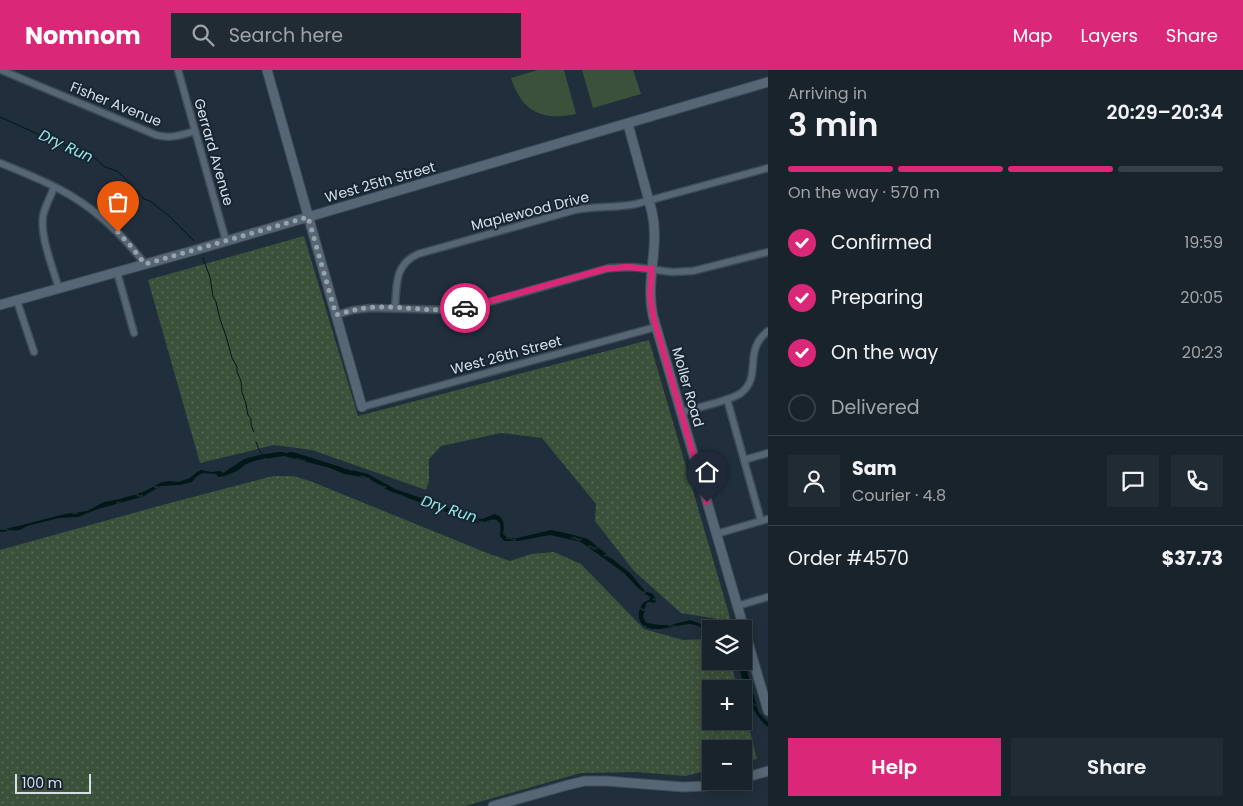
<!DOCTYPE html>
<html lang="en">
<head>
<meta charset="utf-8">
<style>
	:root { --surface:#18232c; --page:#212b34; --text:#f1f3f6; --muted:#9fa4a9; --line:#364048; --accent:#db2777 }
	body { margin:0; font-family:Poppins,sans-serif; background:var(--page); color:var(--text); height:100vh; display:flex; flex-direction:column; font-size:19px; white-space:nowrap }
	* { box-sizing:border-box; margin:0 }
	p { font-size:16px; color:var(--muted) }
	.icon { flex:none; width:28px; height:28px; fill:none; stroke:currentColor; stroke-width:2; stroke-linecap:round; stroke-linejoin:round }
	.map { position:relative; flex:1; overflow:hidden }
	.drawer { display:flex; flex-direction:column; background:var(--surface); width:475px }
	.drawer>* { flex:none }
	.controls { position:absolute; left:702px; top:550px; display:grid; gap:10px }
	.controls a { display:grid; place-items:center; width:50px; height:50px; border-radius:0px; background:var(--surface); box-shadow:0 2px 12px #0003,0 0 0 1px var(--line); font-size:25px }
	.scale { position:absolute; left:15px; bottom:12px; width:76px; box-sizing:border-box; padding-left:5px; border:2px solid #d7e0e8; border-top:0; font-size:14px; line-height:18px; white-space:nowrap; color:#d7e0e8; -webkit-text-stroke:4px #162531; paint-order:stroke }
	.pin { position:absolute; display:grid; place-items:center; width:42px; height:42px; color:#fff; margin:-51px -21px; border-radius:50% 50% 50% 0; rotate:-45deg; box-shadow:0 0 5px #0007 }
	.pin .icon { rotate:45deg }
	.courier { position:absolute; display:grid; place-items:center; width:50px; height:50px; margin:-25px; border:4px solid #db2777; border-radius:50%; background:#fff; color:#222; box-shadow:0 1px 6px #0007 }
	.head em { font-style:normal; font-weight:600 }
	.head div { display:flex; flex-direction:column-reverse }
	.head { display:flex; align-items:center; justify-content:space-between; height:85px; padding:0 20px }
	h1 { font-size:32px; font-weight:600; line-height:38px }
	.bar { display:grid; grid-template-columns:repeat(4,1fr); gap:8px 5px; align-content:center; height:60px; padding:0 20px }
	.bar i { height:6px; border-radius:4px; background:var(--line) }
	.bar .on { background:var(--accent) }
	.bar p { grid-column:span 4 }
	.line { display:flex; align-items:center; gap:12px; padding:0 20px; border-top:1px solid var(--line) }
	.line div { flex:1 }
	.round { display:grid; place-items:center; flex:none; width:52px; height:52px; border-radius:0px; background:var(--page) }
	ol { padding:0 20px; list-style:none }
	li { display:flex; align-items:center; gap:15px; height:55px }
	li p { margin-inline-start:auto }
	li .icon { padding:5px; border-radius:50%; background:var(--accent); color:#fff; stroke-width:4 }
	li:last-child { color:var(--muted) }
	li i { width:28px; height:28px; border:2px solid var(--line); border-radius:50% }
	.action { display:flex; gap:10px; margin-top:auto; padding:10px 20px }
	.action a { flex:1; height:58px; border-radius:0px; background:var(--accent); color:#fff; font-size:20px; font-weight:600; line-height:58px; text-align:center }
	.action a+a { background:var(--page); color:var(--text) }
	header { display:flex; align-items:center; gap:30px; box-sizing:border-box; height:70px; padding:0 25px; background:var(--accent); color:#fff }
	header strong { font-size:24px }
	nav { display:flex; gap:28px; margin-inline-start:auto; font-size:18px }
	.search { width:350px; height:45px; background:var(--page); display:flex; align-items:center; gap:12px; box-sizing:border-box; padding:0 18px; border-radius:0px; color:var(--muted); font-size:19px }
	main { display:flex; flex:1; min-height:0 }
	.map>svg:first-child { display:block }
	.grass { fill:url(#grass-dots) }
	.pitch { fill:#3c513a }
	.water { fill:url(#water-ripples) }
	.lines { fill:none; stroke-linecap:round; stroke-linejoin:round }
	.stream { stroke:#021818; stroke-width:1 }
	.street-casing { stroke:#3e4b55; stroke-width:9 }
	.secondary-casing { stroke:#3e4b55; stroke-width:11 }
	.street { stroke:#566674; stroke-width:6 }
	.secondary { stroke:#566674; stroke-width:9 }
	.done { stroke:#97a2ab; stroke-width:5; stroke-dasharray:0 9 }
	.route { stroke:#db2777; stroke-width:6 }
	.labels { text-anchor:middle; stroke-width:4; stroke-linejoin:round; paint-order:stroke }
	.street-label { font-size:14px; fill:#d7e0e8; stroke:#162531 }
	.water-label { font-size:15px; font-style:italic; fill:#95e8e7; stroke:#162531 }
</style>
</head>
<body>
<header>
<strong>Nomnom</strong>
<div class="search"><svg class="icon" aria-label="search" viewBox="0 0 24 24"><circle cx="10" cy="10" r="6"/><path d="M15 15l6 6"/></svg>Search here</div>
<nav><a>Map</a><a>Layers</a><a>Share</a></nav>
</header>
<main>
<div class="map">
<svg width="768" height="736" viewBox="0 0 768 736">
	<defs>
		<pattern id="grass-dots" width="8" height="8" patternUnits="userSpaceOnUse" patternTransform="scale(1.25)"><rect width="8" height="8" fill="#3c513a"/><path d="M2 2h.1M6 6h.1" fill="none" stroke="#576a56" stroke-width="1.8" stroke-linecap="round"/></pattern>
		<pattern id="water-ripples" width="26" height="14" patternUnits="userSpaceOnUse" patternTransform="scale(1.25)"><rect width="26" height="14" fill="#021818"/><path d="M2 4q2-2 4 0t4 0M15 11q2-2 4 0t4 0" fill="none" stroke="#26393a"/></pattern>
	</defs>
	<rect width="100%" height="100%" fill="#202f3b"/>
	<g class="grass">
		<path d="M304 166 358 346 649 270 731 551 681 543 634 501 595 451 596 434 542 368 501 363 441 376 429 389V411L426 420 312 380 274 375 200 393 148 210Z"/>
		<path d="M273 406H293L310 411 487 483 510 491 531 484 554 482 581 494 644 559 683 570 708 569 711 570V591H730L738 619H711V651H744V638L757 689 744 692V679H711V700L685 706 637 702 581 703 465 736H0V480L166 434Z"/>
	</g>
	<g class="pitch">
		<path d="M538 0H564L576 44C542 51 522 42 511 8Z"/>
		<path d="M582 0H633L641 24 593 38Z"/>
	</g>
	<g class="water">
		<path d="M279 382H293L344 398 368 404 395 419 436 433 476 449H482L495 444C504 447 505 455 503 464L508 468H517L551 460 566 463 588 469 630 503 645 521 653 524 656 529 655 533 648 532 646 534 643 547 645 551 647 553 660 555H670L690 550 715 559H711V562C705 559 696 554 689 554 677 555 643 568 639 548 638 542 640 537 643 533L650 529V527L641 521 624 503 581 472 550 465 518 471H504L500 466C500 463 501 457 500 454 496 445 487 452 481 453 478 453 476 452 473 452L392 422 384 418 368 408 344 404 330 398 284 386 258 390 246 394 237 401 225 406 218 407 216 404C203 403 200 401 192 412L180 415 161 416 142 427 98 439 78 447 59 448 27 456 20 460 0 462V460L18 456 65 444 87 441 104 432 120 429 143 422 162 412 170 411 178 412 190 408 197 402 201 400 211 402 220 401 223 403 244 389 259 385Z"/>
		<path d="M744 589 758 641 760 644 768 652V657C749 641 743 615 738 591H744Z"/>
	</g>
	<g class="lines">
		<g class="stream">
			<path d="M0 47 60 74 76 78 90 84 105 97 117 101 123 106 144 129 150 131 169 146 194 171"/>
			<path d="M203 188 210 207 213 226 216 232 220 249 226 266 232 288 237 297V302L241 311 242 322 246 334 248 345 251 349V355L254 362"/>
			<path d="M256 372 259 380 263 385"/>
		</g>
		<g class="street-casing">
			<g id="street">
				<path d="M1 0 156 65C170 69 182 65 195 61"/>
				<path d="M178 0 226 171"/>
				<path d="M0 93C20 101 40 109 59 119 94 137 122 164 145 194"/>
				<path d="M54 117C51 126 45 136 43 146 40 167 53 198 59 219"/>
				<path d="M117 202 134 263"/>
				<path d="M17 231 34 282"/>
				<path d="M395 238C397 215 394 195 418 184L575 140C595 136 616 138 636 134L768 98"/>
				<path d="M336 245 353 240 372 238 449 240 479 235 609 198 633 197 672 202 693 201 768 182"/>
				<path d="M727 329 761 451"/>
				<path d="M362 337 656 257"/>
				<path d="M681 342C696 338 730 331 741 323 763 306 742 281 768 261"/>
				<path d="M744 390 768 383"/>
				<path d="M716 464 768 449"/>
				<path d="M737 536 768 527"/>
			</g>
		</g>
		<g class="secondary-casing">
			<g id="secondary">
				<path d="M267 0 362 337"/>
				<path d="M628 54 652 142C660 177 645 211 653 246L768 641"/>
				<path d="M0 235 199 179 768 12"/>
				<path d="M744 708 768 701"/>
				<path d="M493 736 568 715 585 711H606L670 716 684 717 705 716 731 711"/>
			</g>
		</g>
		<use href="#street" class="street"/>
		<use href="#secondary" class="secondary"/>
	</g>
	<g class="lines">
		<path class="done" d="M118 162 129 174 145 194 308 147 336 245C349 241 361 238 375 237 405 236 435 243 465 238"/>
		<path class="route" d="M465 238 605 199 626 197 652 199 650 225 653 246 707 432"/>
	</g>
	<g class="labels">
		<g class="street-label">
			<text transform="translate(116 34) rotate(22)" y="5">Fisher Avenue</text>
			<text transform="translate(214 82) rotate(74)" y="5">Gerrard Avenue</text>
			<text transform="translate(380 112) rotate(-16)" y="5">West 25th Street</text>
			<text transform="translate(530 141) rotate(-14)" y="5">Maplewood Drive</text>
			<text transform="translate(506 285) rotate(-15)" y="5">West 26th Street</text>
			<text transform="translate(688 317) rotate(74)" y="5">Moller Road</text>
		</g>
		<g class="water-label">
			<text transform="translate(66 76) rotate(25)" y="5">Dry Run</text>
			<text transform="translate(449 439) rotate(18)" y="5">Dry Run</text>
		</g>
	</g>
</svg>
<div class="controls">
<a><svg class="icon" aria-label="layers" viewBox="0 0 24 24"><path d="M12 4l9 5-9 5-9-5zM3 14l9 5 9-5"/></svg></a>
<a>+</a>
<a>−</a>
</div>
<div class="scale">100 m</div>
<div class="pin" style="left:118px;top:162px;background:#ea580c"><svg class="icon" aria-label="bag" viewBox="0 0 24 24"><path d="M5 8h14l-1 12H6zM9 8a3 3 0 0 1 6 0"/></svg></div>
<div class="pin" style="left:707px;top:432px;background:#1f2937"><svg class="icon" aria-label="home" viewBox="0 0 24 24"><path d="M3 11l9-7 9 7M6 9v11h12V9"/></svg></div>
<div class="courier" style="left:465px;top:238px"><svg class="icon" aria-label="car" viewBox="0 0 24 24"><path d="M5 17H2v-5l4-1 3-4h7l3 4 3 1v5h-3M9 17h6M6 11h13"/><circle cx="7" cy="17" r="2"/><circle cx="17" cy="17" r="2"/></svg></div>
</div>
<section class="drawer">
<div class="head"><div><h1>3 min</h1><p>Arriving in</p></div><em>20:29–20:34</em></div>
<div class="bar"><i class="on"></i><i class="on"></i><i class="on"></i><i></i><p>On the way · 570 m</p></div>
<ol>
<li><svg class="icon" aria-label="check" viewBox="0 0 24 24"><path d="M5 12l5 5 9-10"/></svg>Confirmed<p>19:59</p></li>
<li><svg class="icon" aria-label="check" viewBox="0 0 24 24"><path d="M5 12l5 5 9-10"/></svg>Preparing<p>20:05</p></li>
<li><svg class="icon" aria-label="check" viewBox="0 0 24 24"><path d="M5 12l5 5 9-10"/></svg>On the way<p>20:23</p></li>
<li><i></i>Delivered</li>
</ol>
<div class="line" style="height:90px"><a class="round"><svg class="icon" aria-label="person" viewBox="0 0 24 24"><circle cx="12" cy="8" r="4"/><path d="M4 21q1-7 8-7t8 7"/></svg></a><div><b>Sam</b><p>Courier · 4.8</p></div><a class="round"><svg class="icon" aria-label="chat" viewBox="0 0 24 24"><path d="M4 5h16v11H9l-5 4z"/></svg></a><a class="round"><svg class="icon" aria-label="phone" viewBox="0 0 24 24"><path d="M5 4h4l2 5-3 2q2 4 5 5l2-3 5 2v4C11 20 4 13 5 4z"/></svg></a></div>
<div class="line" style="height:65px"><div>Order #4570</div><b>$37.73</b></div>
<div class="action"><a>Help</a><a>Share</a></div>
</section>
</main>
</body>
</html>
